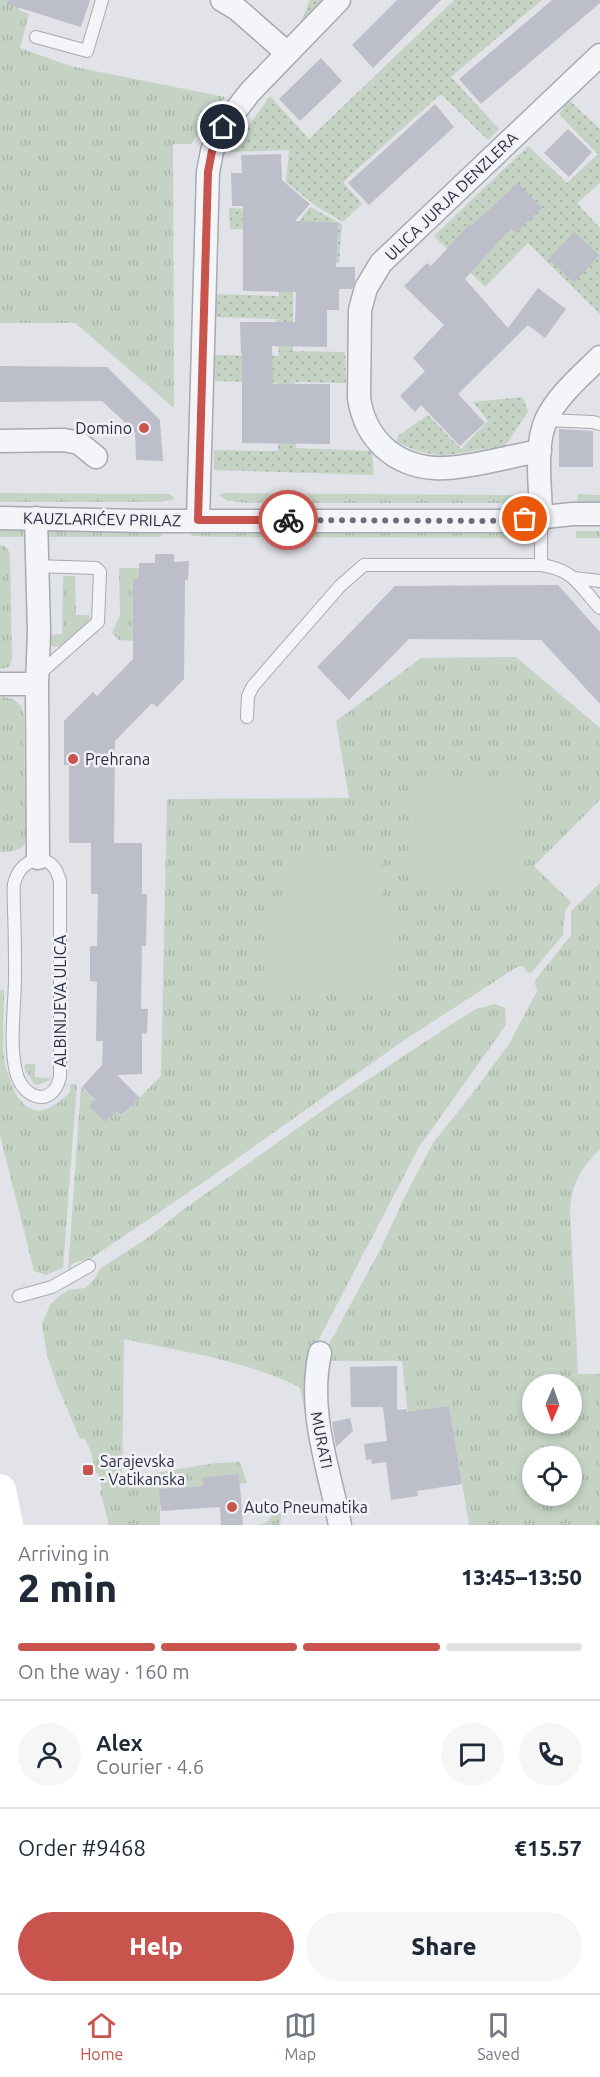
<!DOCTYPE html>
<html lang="en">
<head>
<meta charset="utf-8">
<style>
	:root { --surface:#fff; --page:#f6f6f7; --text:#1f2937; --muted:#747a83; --line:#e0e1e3; --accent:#c8544d }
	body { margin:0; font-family:Ubuntu,sans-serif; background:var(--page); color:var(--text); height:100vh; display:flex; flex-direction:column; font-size:22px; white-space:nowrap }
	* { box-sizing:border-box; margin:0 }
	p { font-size:20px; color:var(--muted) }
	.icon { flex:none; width:33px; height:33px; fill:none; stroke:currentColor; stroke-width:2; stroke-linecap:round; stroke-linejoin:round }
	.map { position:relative; height:1525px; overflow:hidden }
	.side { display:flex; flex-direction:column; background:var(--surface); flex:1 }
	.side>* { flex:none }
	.needle { width:39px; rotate:182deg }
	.buttons { position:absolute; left:522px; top:1374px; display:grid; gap:12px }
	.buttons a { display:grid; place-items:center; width:60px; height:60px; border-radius:50%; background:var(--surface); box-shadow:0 3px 9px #0003; font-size:30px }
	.pin { position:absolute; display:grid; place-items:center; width:51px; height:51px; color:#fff; margin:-26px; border:3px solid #fff; border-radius:50%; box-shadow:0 2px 6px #0007 }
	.courier { position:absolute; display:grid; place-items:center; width:60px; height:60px; margin:-30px; border:4px solid #c8544d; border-radius:50%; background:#fff; color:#222; box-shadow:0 2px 8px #0007 }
	.head em { font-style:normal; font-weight:800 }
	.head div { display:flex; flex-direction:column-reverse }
	.head { display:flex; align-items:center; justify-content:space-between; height:102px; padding:0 18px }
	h1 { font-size:39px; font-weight:800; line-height:45px }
	.bar { display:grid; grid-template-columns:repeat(4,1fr); gap:9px 6px; align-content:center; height:72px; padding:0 18px }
	.bar i { height:8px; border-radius:4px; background:var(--line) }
	.bar .selected { background:var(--accent) }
	.bar p { grid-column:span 4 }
	.line { display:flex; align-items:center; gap:15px; padding:0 18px; border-top:2px solid var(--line) }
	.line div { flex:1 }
	.round { display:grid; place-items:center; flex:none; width:63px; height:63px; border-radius:32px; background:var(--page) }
	.action { display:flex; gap:12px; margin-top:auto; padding:12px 18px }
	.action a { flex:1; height:69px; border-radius:36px; background:var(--accent); color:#fff; font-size:24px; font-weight:800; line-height:69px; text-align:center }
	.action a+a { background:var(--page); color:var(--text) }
	.tab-bar { display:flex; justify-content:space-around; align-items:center; height:84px; border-top:2px solid var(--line); background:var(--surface); font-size:16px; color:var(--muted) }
	.tab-bar a { display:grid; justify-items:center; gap:3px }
	.tab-bar .selected { color:var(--accent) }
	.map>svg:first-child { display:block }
	.grass { fill:url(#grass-tufts); fill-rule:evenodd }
	.garden { fill:url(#garden-dots) }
	.pitch { fill:#c4d3c3 }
	.building { fill:#bcbec9 }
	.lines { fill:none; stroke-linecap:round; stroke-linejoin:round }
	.lane-casing { stroke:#a7a9b3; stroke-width:14 }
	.street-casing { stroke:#a7a9b3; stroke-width:25 }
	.lane { stroke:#f4f5f8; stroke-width:12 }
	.street { stroke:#f4f5f8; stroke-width:22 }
	.secondary { stroke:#fff; stroke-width:32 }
	.done { stroke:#6b6d7b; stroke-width:6; stroke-dasharray:0 10.8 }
	.route { stroke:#c8544d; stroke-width:8 }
	.poi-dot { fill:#c8544d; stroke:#f1f2f7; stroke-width:2 }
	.labels { text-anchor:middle; stroke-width:5; stroke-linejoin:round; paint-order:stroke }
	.street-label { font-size:16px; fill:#2b2e40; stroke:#f1f2f7 }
	.poi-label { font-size:16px; fill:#2b2e40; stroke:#f1f2f7; text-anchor:start }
</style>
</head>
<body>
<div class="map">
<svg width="600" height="1525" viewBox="0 0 600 1525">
	<defs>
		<pattern id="grass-tufts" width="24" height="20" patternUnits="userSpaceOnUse" patternTransform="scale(1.5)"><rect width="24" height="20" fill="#c4d3c3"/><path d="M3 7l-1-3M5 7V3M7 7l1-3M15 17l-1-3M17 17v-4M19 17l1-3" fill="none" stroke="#a9b5a9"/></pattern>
		<pattern id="garden-dots" width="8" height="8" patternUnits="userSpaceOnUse" patternTransform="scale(1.5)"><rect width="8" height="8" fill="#c4d3c3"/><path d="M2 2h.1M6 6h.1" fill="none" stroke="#a9b5a9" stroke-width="1.8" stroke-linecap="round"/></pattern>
	</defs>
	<rect width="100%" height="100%" fill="#e2e3e9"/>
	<g class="grass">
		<path d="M0 0H22L19 10 29 14 20 48 70 66 225 97 191 144H173L174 408 75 323H0Z"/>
		<path d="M0 493 170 494 175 499 160 502H0Z"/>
		<path d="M226 493 514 495 521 496 507 503H247L228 501 218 495Z"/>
		<path d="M578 494 600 495V503H577Z"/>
		<path d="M0 530H24L23 537H0Z"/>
		<path d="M44 530H165L160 537H44Z"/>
		<path d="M189 530 513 531 522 538 218 537 192 536Z"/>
		<rect x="576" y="531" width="24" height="7"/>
		<path d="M0 545 6 547 10 553 12 660 9 667 0 669Z"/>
		<path d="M119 568H139V579L133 580V641L119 640 112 633 120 615Z"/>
		<path d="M63 576H75L76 615H89L91 618 63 646 55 647 49 645 50 635 62 634Z"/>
		<path d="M516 657 600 728V800L534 866 571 902 565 911 563 935 532 972 528 973 523 966 517 967 400 1043 201 1184 90 1259 73 1263 68 1270 81 1087 96 1100 90 1106 105 1122 117 1111 122 1115 161 1076 167 799 349 798 336 721 421 658Z"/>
		<path d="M0 697C13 697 21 702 24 715L25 804H29C28 831 35 853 0 852Z"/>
		<path d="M600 883V1149C581 1168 572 1183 570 1211L578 1374H600V1525H469L449 1406 408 1415 402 1361H328L327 1348 380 1250 405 1196 433 1143 472 1094 509 1044 537 991 535 984 536 979 571 935V911ZM532 1384H572V1424H532ZM532 1456H572V1496H532Z"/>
		<path d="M0 990H4C4 1013 2 1037 4 1060 5 1068 9 1076 11 1083 25 1118 44 1118 70 1092V1084H77L63 1268 46 1275 34 1271 0 1135Z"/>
		<path d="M495 1004 505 1008 506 1025 419 1147 317 1343 312 1451 300 1387C243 1360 185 1352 124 1339L122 1484 147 1482 152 1474 156 1473 216 1463 240 1462 247 1483 240 1484 239 1474 203 1477V1486L160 1489V1525H109L100 1491 102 1490 98 1473H96C93 1461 91 1448 84 1438L80 1439 57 1385 47 1356 42 1323 50 1305 59 1296 69 1290 85 1288 92 1282 101 1268 146 1239 184 1209 339 1099 461 1018 476 1009Z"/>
		<path d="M26 1064H35V1077L49 1078 50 1080 38 1085 34 1084 24 1067Z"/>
		<path d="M276 1509 280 1511 281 1517 280 1525H258L267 1522Z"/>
	</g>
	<g class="garden">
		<path d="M310 0H325L298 29Z"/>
		<path d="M454 0H542L451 77 499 129 488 140 441 94 343 182 362 204 343 222 316 206 286 182 289 150 230 152 270 96 309 139Z"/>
		<path d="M569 100 600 129V183L577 203 600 228V314L528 243 485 287 434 236 528 146 567 183 598 154 559 114Z"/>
		<path d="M310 207 342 224 339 263H315L293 273V351L345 352 346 383 295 382 296 448 372 451 374 475 214 470V450L278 451 277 383 215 381V355L279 356 276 319 214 317 215 294 279 296 278 230 230 229 229 208 272 210 289 234Z"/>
		<path d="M523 397 528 412 505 446 441 456 417 451 396 442 399 435 428 415 461 449 488 421 473 402Z"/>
	</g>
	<g class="pitch">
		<path d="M416 783 521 785 520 890 414 889Z"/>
		<path d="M382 859V917L399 918 398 993 265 992V917H284L283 860Z"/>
	</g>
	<g class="building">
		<path d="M8 0H90L81 27 7 4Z"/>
		<path d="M397 0H441L373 68 352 45Z"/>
		<path d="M552 0H600V3L481 104 459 79Z"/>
		<path d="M321 58 342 81 300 121 279 99Z"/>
		<path d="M435 104 454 127 369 205 348 183Z"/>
		<path d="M568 129 592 152 569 177 544 153Z"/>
		<path d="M281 154 282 180 310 204 295 221 338 223 336 267H355V281L352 289H339V310H327V347L272 346 273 384H330V444L242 443V354H241L240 322H295L296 292 243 291V206H232L231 173H242L241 155Z"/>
		<path d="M518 183 542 208 516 233 511 228 465 279 508 328 538 288 566 309 545 338 528 325 458 394 485 423 460 446 421 405 415 412 400 396 425 371 413 358 444 325 404 286 427 263 431 266 470 224 472 225Z"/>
		<path d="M574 232 599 255 574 283 549 259Z"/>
		<path d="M0 366 107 367 160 420 163 461 136 460 135 432 102 401 0 402Z"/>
		<path d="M559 429 593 431V467H559Z"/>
		<path d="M155 554H174V562L189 561 188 580H185L184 679 157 707 152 703 115 741 114 843H142V894H147L146 946H142L141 1009H148L147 1034 142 1033V1074L117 1075 140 1098 121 1115 117 1111 105 1122 89 1106 96 1100 82 1087 102 1065 103 1041H96L97 982 90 981V946H97L98 894H91V843H69V765H64V721L93 692 97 696 133 659V579H139V563H155Z"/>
		<path d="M558 585 600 632V704L541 640 409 639 349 700 317 667 395 586Z"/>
		<path d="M397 1366V1410L407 1409V1412L449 1406 462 1484 417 1491 418 1496 391 1500 386 1462 372 1464 371 1459 366 1460 364 1444 387 1441 383 1407H351L350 1367Z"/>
		<path d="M350 1418 353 1431 336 1447 332 1422Z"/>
		<path d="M239 1474 243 1525H221L220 1507 161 1511 159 1489 203 1486V1477Z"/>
	</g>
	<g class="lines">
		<g class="lane-casing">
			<g id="lane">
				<path d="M36 37 87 51 102 0"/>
				<path d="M546 420 593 422 600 424"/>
				<path d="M541 518V565C575 570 578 585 600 608"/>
				<path d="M36 566 96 568 100 572 98 622 38 675"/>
				<path d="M574 578 600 581"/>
				<path d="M247 717 248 696 253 686 340 586 364 565H541"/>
				<path d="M38 858C52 862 56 867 60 881V1077C53 1108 23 1100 16 1072 9 1042 15 1007 15 976 15 954 15 933 14 911 14 902 13 892 14 884 18 869 24 864 38 858Z"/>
				<path d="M19 1296 52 1287 89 1266"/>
			</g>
		</g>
		<g class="street-casing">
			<g id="street">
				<path d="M222 0 237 9 287 53"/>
				<path d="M0 441 64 440 79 443 96 457"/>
				<path d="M540 451C509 456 463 470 434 468 393 465 365 438 359 398L360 310 366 288 381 263 600 55"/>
				<path d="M0 518 142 521H508L572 514H600"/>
				<path d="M36 518 39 632 37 684"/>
				<path d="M541 518C541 489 534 447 546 420 557 396 581 376 600 357"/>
				<path d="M198 520 208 172 212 151 223 127 250 92 339 0"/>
				<path d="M0 684H37L38 858"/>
				<path d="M320 1353C307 1412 329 1468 340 1525"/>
			</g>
		</g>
		<use href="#lane" class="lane"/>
		<use href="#street" class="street"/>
		<path class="secondary" d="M0 1490 7 1525"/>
	</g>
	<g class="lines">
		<path class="done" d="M288 520 490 521 525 519"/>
		<path class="route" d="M223 127 212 151 208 172 198 520H288"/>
	</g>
	<g class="poi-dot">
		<circle cx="144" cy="428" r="6"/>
		<circle cx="73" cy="759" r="6"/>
		<rect x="82" y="1464" width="12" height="12" rx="3"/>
		<circle cx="232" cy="1507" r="6"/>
	</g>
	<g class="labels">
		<g class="street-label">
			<text transform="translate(451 196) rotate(-44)" y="6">ULICA JURJA DENZLERA</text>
			<text transform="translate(102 519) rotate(1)" y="6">KAUZLARIĆEV PRILAZ</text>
			<text transform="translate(60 1001) rotate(-90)" y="6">ALBINIJEVA ULICA</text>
			<text transform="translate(322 1440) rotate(79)" y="6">MURATI</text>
		</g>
		<g class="poi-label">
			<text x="132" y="434" text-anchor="end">Domino</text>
			<text x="85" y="765">Prehrana</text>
			<text x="100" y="1467">Sarajevska<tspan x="100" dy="18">- Vatikanska</tspan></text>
			<text x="244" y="1513">Auto Pneumatika</text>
		</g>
	</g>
</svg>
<div class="buttons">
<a><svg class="needle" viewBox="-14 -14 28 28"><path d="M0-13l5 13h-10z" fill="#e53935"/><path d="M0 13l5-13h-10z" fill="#747a83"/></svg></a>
<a><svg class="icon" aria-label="locate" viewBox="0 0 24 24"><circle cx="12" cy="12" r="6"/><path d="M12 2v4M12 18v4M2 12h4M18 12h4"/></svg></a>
</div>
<div class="pin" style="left:525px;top:519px;background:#ea580c"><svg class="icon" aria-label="bag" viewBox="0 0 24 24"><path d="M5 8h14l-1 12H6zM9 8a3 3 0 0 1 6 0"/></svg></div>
<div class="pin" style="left:223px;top:127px;background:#1f2937"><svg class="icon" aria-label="home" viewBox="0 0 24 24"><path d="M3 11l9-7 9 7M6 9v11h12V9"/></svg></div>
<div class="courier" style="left:288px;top:520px"><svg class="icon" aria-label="bike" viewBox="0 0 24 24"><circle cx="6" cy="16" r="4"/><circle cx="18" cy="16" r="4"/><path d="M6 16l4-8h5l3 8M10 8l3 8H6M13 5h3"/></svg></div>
</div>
<section class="side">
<div class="head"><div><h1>2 min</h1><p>Arriving in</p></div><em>13:45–13:50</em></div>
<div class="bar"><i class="selected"></i><i class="selected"></i><i class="selected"></i><i></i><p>On the way · 160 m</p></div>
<div class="line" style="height:108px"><a class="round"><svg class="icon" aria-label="person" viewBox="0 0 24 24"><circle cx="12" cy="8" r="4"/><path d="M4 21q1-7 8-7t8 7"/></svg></a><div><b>Alex</b><p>Courier · 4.6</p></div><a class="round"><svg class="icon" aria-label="chat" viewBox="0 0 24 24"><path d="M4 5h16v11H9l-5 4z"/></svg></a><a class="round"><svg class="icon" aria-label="phone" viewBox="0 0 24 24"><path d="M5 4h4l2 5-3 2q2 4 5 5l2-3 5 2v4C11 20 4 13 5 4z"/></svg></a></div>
<div class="line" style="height:78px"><div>Order #9468</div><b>€15.57</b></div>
<div class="action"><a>Help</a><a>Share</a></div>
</section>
<nav class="tab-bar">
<a class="selected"><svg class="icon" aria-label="home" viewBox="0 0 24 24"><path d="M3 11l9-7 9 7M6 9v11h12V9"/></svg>Home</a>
<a><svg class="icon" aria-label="map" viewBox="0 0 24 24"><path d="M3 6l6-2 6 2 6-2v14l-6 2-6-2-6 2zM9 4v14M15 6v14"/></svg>Map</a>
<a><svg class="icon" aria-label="saved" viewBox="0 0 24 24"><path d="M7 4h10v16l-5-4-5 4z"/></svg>Saved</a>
</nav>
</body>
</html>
